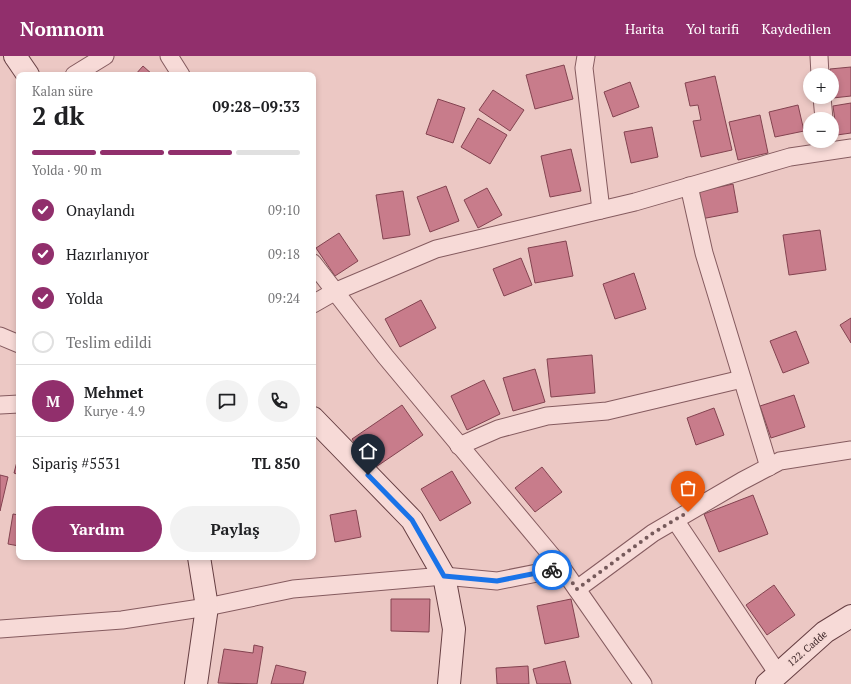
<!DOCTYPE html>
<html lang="tr">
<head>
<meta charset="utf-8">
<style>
	:root { --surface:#fff; --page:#f2f2f2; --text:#202124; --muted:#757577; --line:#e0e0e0; --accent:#912f6c }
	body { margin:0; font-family:"PT Serif",serif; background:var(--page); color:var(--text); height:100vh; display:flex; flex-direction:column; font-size:15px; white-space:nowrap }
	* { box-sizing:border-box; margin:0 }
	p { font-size:13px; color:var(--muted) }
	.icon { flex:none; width:22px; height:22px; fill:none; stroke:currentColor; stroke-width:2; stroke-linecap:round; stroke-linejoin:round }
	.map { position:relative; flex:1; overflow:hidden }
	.panel { position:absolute; left:16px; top:16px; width:300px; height:488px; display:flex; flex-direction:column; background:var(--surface); border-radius:8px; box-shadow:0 2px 6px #0003 }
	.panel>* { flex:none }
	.buttons { position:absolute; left:803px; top:12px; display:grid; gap:8px }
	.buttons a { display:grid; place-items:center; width:36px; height:36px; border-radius:50%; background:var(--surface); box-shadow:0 2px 6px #0003; font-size:20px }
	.pin { position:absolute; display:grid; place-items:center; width:34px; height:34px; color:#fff; margin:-41px -17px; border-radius:50% 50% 50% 0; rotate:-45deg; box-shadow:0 0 4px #0007 }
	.pin .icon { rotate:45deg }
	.courier { position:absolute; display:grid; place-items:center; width:40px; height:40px; margin:-20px; border:3px solid #1a73e8; border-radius:50%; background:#fff; color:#222; box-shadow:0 1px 5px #0007 }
	.head em { font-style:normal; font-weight:800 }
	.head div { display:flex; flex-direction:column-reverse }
	.head { display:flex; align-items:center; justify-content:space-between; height:68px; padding:0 16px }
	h1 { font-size:26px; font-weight:800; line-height:30px }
	.bar { display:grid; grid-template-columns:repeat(4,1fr); gap:6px 4px; align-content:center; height:48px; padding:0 16px }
	.bar i { height:5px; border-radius:3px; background:var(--line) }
	.bar .on { background:var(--accent) }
	.bar p { grid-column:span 4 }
	.line { display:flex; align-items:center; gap:10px; padding:0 16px; border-top:1px solid var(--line) }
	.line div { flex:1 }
	.round { display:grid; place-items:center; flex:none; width:42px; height:42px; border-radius:21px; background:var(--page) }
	ol { padding:0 16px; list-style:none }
	li { display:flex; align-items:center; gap:12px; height:44px }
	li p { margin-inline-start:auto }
	li .icon { padding:4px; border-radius:50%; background:var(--accent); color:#fff; stroke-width:4 }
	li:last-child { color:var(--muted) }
	li i { width:22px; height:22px; border:2px solid var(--line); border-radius:50% }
	.action { display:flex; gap:8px; margin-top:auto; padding:8px 16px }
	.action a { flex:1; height:46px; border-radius:24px; background:var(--accent); color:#fff; font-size:16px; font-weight:800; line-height:46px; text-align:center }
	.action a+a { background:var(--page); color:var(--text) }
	header { display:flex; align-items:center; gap:24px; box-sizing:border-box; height:56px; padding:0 20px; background:var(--accent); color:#fff }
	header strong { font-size:19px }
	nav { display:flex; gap:22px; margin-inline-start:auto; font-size:14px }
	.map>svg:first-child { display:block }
	.building { fill:#c87c8b; stroke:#834350 }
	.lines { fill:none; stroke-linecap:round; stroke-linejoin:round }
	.street-casing { stroke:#855b5f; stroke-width:19 }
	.secondary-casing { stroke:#673f43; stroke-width:24 }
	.street { stroke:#f7dad7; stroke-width:17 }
	.secondary { stroke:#f7dad7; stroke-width:22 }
	.done { stroke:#765a5b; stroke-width:4; stroke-dasharray:0 7.2 }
	.route { stroke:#1a73e8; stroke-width:5 }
	.labels { text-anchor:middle; stroke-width:3; stroke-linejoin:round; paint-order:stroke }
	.street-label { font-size:10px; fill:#361f22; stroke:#f4d7d3 }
</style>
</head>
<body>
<header>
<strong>Nomnom</strong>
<nav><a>Harita</a><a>Yol tarifi</a><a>Kaydedilen</a></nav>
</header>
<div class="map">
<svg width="851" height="628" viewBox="0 0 851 628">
	<rect width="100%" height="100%" fill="#ecc8c4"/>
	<g class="building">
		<path d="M564 9 573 43 535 53 526 19Z"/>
		<path d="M143 10 153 19H135Z"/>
		<path d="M851 11V40L833 42 832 19H830V13Z"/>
		<path d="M715 20 732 94 701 101 693 65 701 64 698 49 690 50 685 27Z"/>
		<path d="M630 26 639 51 613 61 604 36Z"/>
		<path d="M493 34 524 54 510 75 479 54Z"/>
		<path d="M438 43 465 52 453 87 426 78Z"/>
		<path d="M851 47V77L837 79 833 50Z"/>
		<path d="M798 49 804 75 775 81 769 56Z"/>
		<path d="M760 59 768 97 738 104 729 66Z"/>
		<path d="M478 62 507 79 490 108 461 91Z"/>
		<path d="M652 71 658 101 631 107 624 76Z"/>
		<path d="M571 93 581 135 550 141 541 100Z"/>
		<path d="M733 128 738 156 701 163 696 136Z"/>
		<path d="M446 130 459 165 430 176 417 141Z"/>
		<path d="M487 132 502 159 478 172 464 144Z"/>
		<path d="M403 135 410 179 383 183 376 139Z"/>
		<path d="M820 174 826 214 789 219 783 179Z"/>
		<path d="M339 177 358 205 335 220 316 192Z"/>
		<path d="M566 185 573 220 535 227 528 192Z"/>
		<path d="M521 202 532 229 504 240 493 213Z"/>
		<path d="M634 217 646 253 615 263 603 228Z"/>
		<path d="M421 244 436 272 400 291 385 263Z"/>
		<path d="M851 262V287L840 269Z"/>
		<path d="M796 275 809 307 783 317 770 285Z"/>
		<path d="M592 299 595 337 551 341 547 303Z"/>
		<path d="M535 313 545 346 513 355 503 322Z"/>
		<path d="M484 324 500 358 467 374 451 340Z"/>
		<path d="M794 339 805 371 771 382 760 350Z"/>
		<path d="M402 349 423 379 373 413 352 383Z"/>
		<path d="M714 352 724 379 696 389 687 362Z"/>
		<path d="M19 398V419L14 417Z"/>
		<path d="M542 411 562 436 535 456 515 432Z"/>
		<path d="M452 415 471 447 440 465 421 433Z"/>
		<path d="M0 419 8 421 0 455Z"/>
		<path d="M753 439 768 478 719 496 704 458Z"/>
		<path d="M356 454 361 481 335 486 330 459Z"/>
		<path d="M13 458 19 459V490L8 488Z"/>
		<path d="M774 529 795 559 767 579 746 549Z"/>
		<path d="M391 543H430L429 576 391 575Z"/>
		<path d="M571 543 579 581 545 588 537 550Z"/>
		<path d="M254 589 263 591 257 628 218 627 224 593 253 597Z"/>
		<path d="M565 605 571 628H537L533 613Z"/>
		<path d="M276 609 306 616 303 628H271Z"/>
		<path d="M528 610 529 628H497L496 612Z"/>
	</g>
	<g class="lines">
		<g class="street-casing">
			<g id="street">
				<path d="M169 0 181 19"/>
				<path d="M586 0 584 12 601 154"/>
				<path d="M819 0 820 19"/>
				<path d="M74 19 105 0"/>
				<path d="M822 41 824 63"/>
				<path d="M689 130 704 197 769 411"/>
				<path d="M313 207 385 300 562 512 643 628"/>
				<path d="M313 248 334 236 436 193 635 146 790 101 851 92"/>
				<path d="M0 280 19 288"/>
				<path d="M0 349 19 348"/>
				<path d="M459 390 498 373 547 360 607 355 742 323"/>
				<path d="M675 464 778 618"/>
				<path d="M577 533 653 477 742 425 780 405 851 394"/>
				<path d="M0 573 122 564 207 551 293 533 444 520 497 525 562 512"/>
			</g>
		</g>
		<g class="secondary-casing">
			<g id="secondary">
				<path d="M15 0 28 19"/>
				<path d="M313 362 412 464 444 520 454 573 449 628"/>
				<path d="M196 628 207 551 199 501"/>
				<path d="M767 628 825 576 851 560"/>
			</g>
		</g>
		<use href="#street" class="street"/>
		<use href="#secondary" class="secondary"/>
	</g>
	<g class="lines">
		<path class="done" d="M552 514 562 512 577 533 653 477 688 456"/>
		<path class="route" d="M368 419 412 464 444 520 497 525 552 514"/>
	</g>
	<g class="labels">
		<g class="street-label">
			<text transform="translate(807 592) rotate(-41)" y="4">122. Cadde</text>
		</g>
	</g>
</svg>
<div class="buttons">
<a>+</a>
<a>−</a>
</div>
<div class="pin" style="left:688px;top:456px;background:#ea580c"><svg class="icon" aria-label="bag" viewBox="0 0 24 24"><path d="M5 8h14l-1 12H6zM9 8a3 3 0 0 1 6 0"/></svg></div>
<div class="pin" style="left:368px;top:419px;background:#1f2937"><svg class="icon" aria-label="home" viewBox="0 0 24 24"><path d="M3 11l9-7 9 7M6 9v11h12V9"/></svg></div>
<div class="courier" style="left:552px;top:514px"><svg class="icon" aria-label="bike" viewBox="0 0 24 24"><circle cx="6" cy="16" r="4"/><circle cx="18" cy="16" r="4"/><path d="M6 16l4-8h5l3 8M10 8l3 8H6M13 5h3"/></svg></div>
<section class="panel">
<div class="head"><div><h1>2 dk</h1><p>Kalan süre</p></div><em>09:28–09:33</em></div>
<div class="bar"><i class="on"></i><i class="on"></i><i class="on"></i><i></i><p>Yolda · 90 m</p></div>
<ol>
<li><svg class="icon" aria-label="check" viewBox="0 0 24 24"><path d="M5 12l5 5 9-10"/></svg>Onaylandı<p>09:10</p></li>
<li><svg class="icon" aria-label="check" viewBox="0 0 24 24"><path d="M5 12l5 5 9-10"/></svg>Hazırlanıyor<p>09:18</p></li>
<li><svg class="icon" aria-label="check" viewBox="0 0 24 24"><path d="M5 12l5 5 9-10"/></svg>Yolda<p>09:24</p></li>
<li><i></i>Teslim edildi</li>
</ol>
<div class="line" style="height:72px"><b class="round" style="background:var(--accent);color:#fff">M</b><div><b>Mehmet</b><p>Kurye · 4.9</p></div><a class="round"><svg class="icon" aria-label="chat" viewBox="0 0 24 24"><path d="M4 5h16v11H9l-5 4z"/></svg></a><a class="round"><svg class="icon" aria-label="phone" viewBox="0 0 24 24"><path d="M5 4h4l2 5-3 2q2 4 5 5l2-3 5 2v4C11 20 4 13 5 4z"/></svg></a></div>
<div class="line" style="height:52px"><div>Sipariş #5531</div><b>TL 850</b></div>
<div class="action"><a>Yardım</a><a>Paylaş</a></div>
</section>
</div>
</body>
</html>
